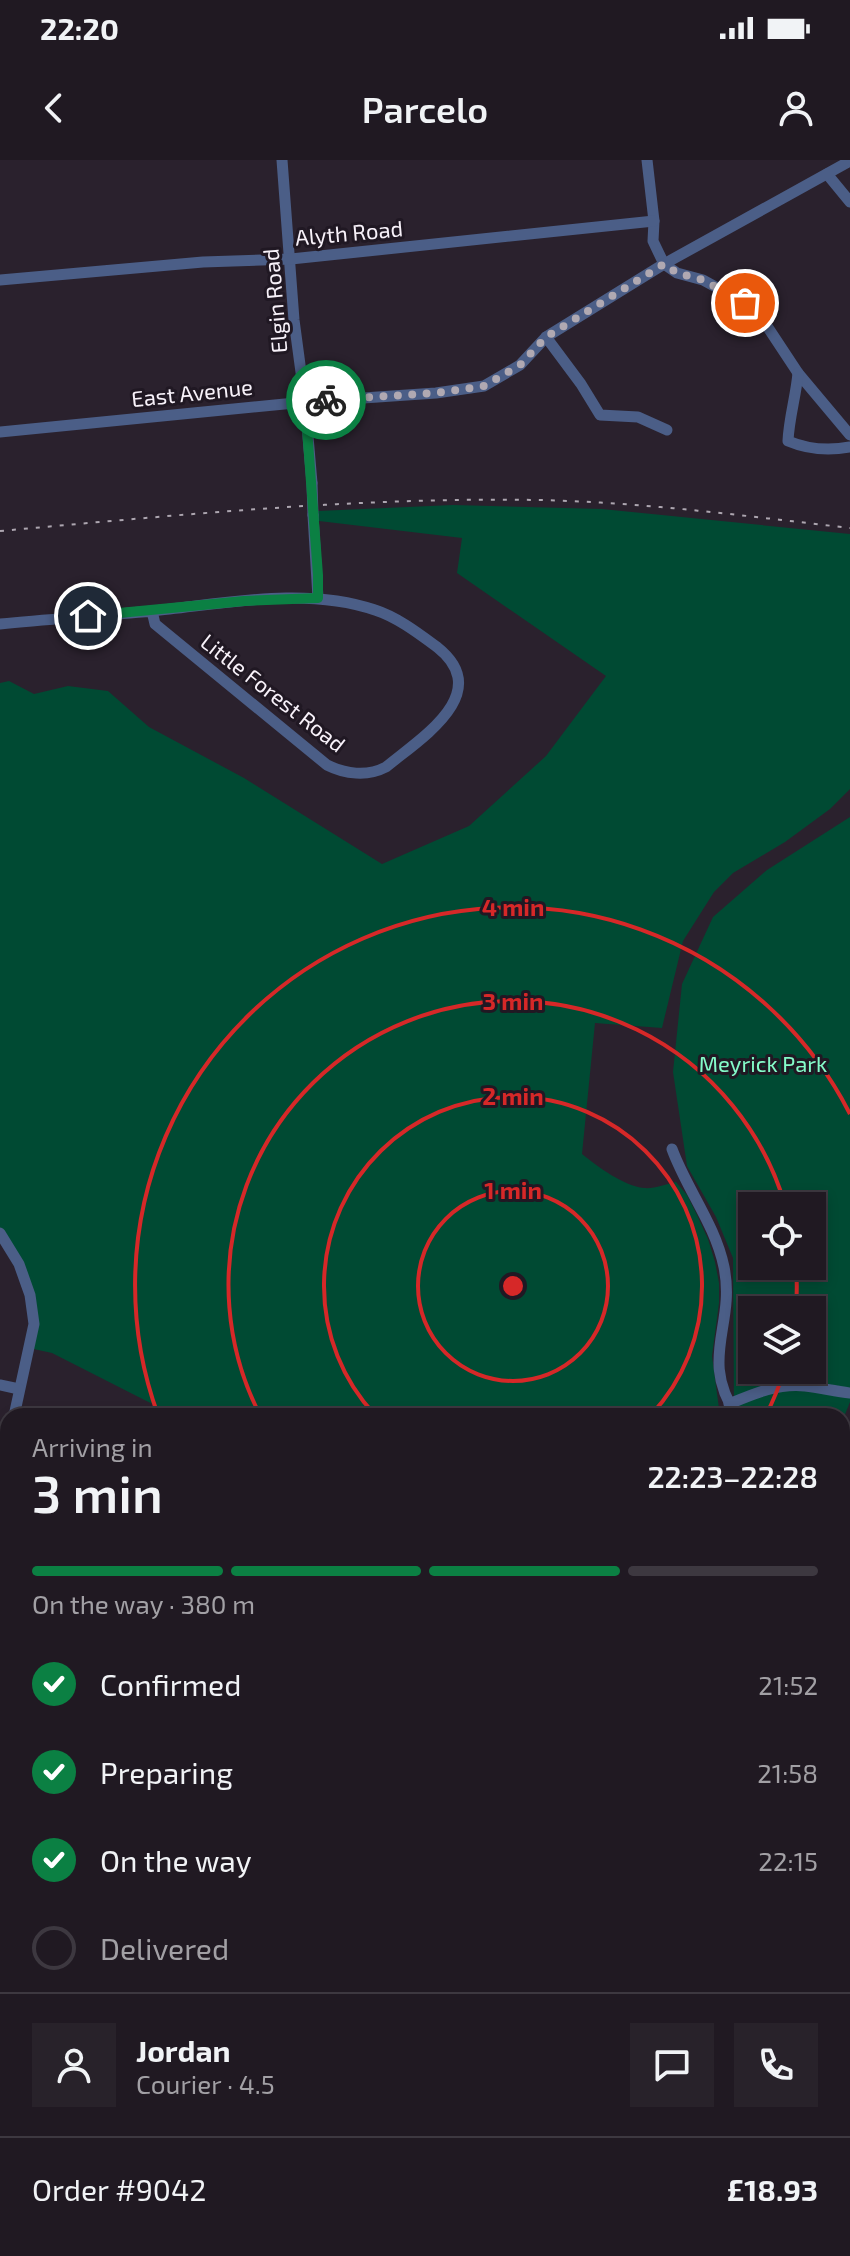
<!DOCTYPE html>
<html lang="en">
<head>
<meta charset="utf-8">
<style>
	:root { --surface:#201922; --page:#28222a; --text:#f1f3f6; --muted:#a2a0a5; --line:#3d3840; --accent:#0b8043 }
	body { margin:0; font-family:"Exo 2",sans-serif; background:var(--page); color:var(--text); height:100vh; display:flex; flex-direction:column; font-size:30px; white-space:nowrap }
	* { box-sizing:border-box; margin:0 }
	p { font-size:26px; color:var(--muted) }
	.icon { flex:none; width:44px; height:44px; fill:none; stroke:currentColor; stroke-width:2; stroke-linecap:round; stroke-linejoin:round }
	.map { position:relative; flex:1; overflow:hidden }
	.side { position:absolute; left:0px; top:1248px; width:850px; height:848px; display:flex; flex-direction:column; background:var(--surface); border-radius:24px 24px 0 0; box-shadow:0 4px 12px #0003,0 0 0 2px var(--line) }
	.side>* { flex:none }
	.controls { position:absolute; left:738px; top:1032px; display:grid; gap:16px }
	.controls a { display:grid; place-items:center; width:88px; height:88px; border-radius:0px; background:var(--surface); box-shadow:0 4px 12px #0003,0 0 0 2px var(--line); font-size:40px }
	.pin { position:absolute; display:grid; place-items:center; width:68px; height:68px; color:#fff; margin:-34px; border:4px solid #fff; border-radius:50%; box-shadow:0 2px 8px #0007 }
	.courier { position:absolute; display:grid; place-items:center; width:80px; height:80px; margin:-40px; border:6px solid #0b8043; border-radius:50%; background:#fff; color:#222; box-shadow:0 2px 10px #0007 }
	.head em { font-style:normal; font-weight:600 }
	.head div { display:flex; flex-direction:column-reverse }
	.head { display:flex; align-items:center; justify-content:space-between; height:136px; padding:0 32px }
	h1 { font-size:52px; font-weight:600; line-height:60px }
	.bar { display:grid; grid-template-columns:repeat(4,1fr); gap:12px 8px; align-content:center; height:96px; padding:0 32px }
	.bar i { height:10px; border-radius:6px; background:var(--line) }
	.bar .on { background:var(--accent) }
	.bar p { grid-column:span 4 }
	.line { display:flex; align-items:center; gap:20px; padding:0 32px; border-top:2px solid var(--line) }
	.line div { flex:1 }
	.round { display:grid; place-items:center; flex:none; width:84px; height:84px; border-radius:0px; background:var(--page) }
	ol { padding:0 32px; list-style:none }
	li { display:flex; align-items:center; gap:24px; height:88px }
	li p { margin-inline-start:auto }
	li .icon { padding:8px; border-radius:50%; background:var(--accent); color:#fff; stroke-width:4 }
	li:last-child { color:var(--muted) }
	li i { width:44px; height:44px; border:4px solid var(--line); border-radius:50% }
	.status { display:flex; justify-content:space-between; align-items:center; height:56px; padding:0 40px; background:var(--surface); direction:ltr }
	.status svg { height:22px; fill:currentColor }
	header { display:flex; justify-content:space-between; align-items:center; height:104px; padding:0 32px; background:var(--surface); font-size:36px; font-weight:600 }
	.map>svg:first-child { display:block }
	.green { fill:#004a33; fill-rule:evenodd }
	.lines { fill:none; stroke-linecap:round; stroke-linejoin:round }
	.stream { stroke:#000b3e; stroke-width:2 }
	.minor { stroke:#4b5e87; stroke-width:11 }
	.major { stroke:#6f94eb; stroke-width:14 }
	.highway { stroke:#91adec; stroke-width:16 }
	.rail { stroke:#ada6b0; stroke-width:2; stroke-dasharray:4 8; stroke-linecap:butt }
	.minor-bridge { stroke:#4b5e87; stroke-width:11 }
	.done { stroke:#b0a9b2; stroke-width:8; stroke-dasharray:0 14.4 }
	.route { stroke:#0b8043; stroke-width:10 }
	.ring { fill:none; stroke:#d62828; stroke-width:4 }
	.labels { text-anchor:middle; stroke-width:6; stroke-linejoin:round; paint-order:stroke }
	.street-label { font-size:22px; fill:#f8f2fa; stroke:#201823 }
	.park-label { font-size:22px; fill:#84fbc9; stroke:#201823 }
	.centre { fill:#d62828; stroke:#201823; stroke-width:4 }
	.ring-label { font-size:24px; text-anchor:middle; font-weight:bold; fill:#d62828; stroke:#201823; stroke-width:6; stroke-linejoin:round; paint-order:stroke }
</style>
</head>
<body>
<div class="status"><b>22:20</b><svg viewBox="0 0 49 12"><path d="M0 12V9h3v3zM5 12V6h3v6zM10 12V3h3v9zM15 12V0h3v12zM26 1h20v11H26zM47 4h2v5h-2z"/></svg></div>
<header><svg class="icon" aria-label="back" viewBox="0 0 24 24"><path d="M15 5l-7 7 7 7"/></svg>Parcelo<svg class="icon" aria-label="person" viewBox="0 0 24 24"><circle cx="12" cy="8" r="4"/><path d="M4 21q1-7 8-7t8 7"/></svg></header>
<div class="map">
<svg width="850" height="2096" viewBox="0 0 850 2096">
	<rect width="100%" height="100%" fill="#2a212d"/>
	<g class="green">
		<path d="M453 345 602 349 850 374V629L830 649 785 682 733 713 714 732 683 781 662 868 595 863 582 994C598 1007 624 1026 644 1028 654 1029 666 1024 676 1022L687 1035 697 1055 708 1079 715 1102 719 1123V1143L712 1196 720 1256H176L52 1193 29 1188 30 1135 0 1073V523L9 521 34 534 68 526 108 531 149 567 244 618 382 704 469 666 546 596 606 516 457 413 462 378 319 361 318 351Z"/>
		<path d="M850 657V1242L842 1262V1256H734L733 1098 716 1057 687 1006 673 912 682 824 713 757 767 710ZM752 1046H812V1106H752ZM752 1150H812V1210H752Z"/>
		<path d="M0 1420 8 1422V1475L0 1476Z"/>
		<path d="M842 1845 850 1849V1944L842 1938Z"/>
	</g>
	<g class="lines">
		<g class="stream">
			<path d="M0 1434 8 1433"/>
			<path d="M842 1897 850 1902"/>
		</g>
		<g class="minor">
			<path d="M282 0 294 160 305 242 312 323"/>
			<path d="M647 0 654 61 653 81 664 104 677 113 703 120 745 143 765 163 798 213 850 275"/>
			<path d="M827 14 850 42"/>
			<path d="M0 120 203 102 291 99 654 61"/>
			<path d="M546 177 581 224 600 255 638 257 667 270"/>
			<path d="M798 213C796 236 789 258 788 281 807 289 829 291 850 287"/>
			<path d="M0 272 305 242 436 233 484 226 520 205 546 177 664 104 850 1"/>
			<path d="M313 355 318 438"/>
			<path d="M0 464C50 459 101 456 152 451 223 444 305 426 375 450 397 457 418 473 437 487 495 533 421 578 386 607 367 617 345 614 327 605L155 464 152 451"/>
			<path d="M672 989C687 1030 715 1064 724 1107 736 1166 698 1198 737 1256"/>
			<path d="M0 1073 19 1104 30 1135 34 1164 14 1256"/>
			<path d="M0 1225 19 1229"/>
			<path d="M729 1244C753 1234 778 1223 805 1226 820 1228 835 1231 850 1233"/>
			<path d="M0 1311 8 1281"/>
			<path d="M0 1339 8 1340"/>
			<path d="M0 1360H8"/>
			<path d="M0 1406 8 1416"/>
			<path d="M0 1553 8 1524"/>
			<path d="M0 1637 8 1649"/>
			<path d="M842 1662 850 1663"/>
			<path d="M0 1752 8 1749"/>
			<path d="M842 1825 850 1837"/>
			<path d="M842 1825 850 1815"/>
			<path d="M0 1840 8 1843"/>
			<path d="M842 1949 850 1954"/>
			<path d="M0 1972 8 1975"/>
			<path d="M274 2088 282 2096"/>
			<path d="M374 2088C406 2094 441 2090 474 2090 522 2090 569 2095 617 2088"/>
			<path d="M646 2088 672 2096"/>
		</g>
		<path class="major" d="M119 2088 122 2096"/>
		<g class="highway">
			<path d="M842 1537 850 1536"/>
			<path d="M0 1717 8 1716"/>
		</g>
		<path class="rail" d="M0 371C178 355 358 337 537 340 642 342 746 356 850 368"/>
		<path class="minor-bridge" d="M312 323 313 355"/>
	</g>
	<g class="lines">
		<path class="done" d="M326 240 436 233 484 226 520 205 546 177 664 104 677 113 703 120 745 143"/>
		<path class="route" d="M88 456 244 441 318 438V415L305 242 326 240"/>
	</g>
	<g class="ring">
		<circle cx="513" cy="1126" r="95"/>
		<path d="M375 1255A189 189 0 1 1 651 1255"/>
		<path d="M784 1211A284 284 0 0 1 766 1255M260 1255A284 284 0 1 1 785 1045M796 1106A284 284 0 0 1 796 1148"/>
		<path d="M158 1255A378 378 0 0 1 850 954"/>
	</g>
	<g class="labels">
		<g class="street-label">
			<text transform="translate(349 73) rotate(-5)" y="8">Alyth Road</text>
			<text transform="translate(275 141) rotate(-95)" y="8">Elgin Road</text>
			<text transform="translate(192 233) rotate(-6)" y="8">East Avenue</text>
			<text transform="translate(273 533) rotate(38)" y="8">Little Forest Road</text>
		</g>
		<g class="park-label">
			<text x="763" y="912">Meyrick Park</text>
		</g>
	</g>
	<circle cx="513" cy="1126" r="12" class="centre"/>
	<g class="ring-label">
		<text x="513" y="756">4 min</text>
		<text x="513" y="850">3 min</text>
		<text x="513" y="945">2 min</text>
		<text x="513" y="1039">1 min</text>
	</g>
</svg>
<div class="controls">
<a><svg class="icon" aria-label="locate" viewBox="0 0 24 24"><circle cx="12" cy="12" r="6"/><path d="M12 2v4M12 18v4M2 12h4M18 12h4"/></svg></a>
<a><svg class="icon" aria-label="layers" viewBox="0 0 24 24"><path d="M12 4l9 5-9 5-9-5zM3 14l9 5 9-5"/></svg></a>
</div>
<div class="pin" style="left:745px;top:143px;background:#ea580c"><svg class="icon" aria-label="bag" viewBox="0 0 24 24"><path d="M5 8h14l-1 12H6zM9 8a3 3 0 0 1 6 0"/></svg></div>
<div class="pin" style="left:88px;top:456px;background:#1f2937"><svg class="icon" aria-label="home" viewBox="0 0 24 24"><path d="M3 11l9-7 9 7M6 9v11h12V9"/></svg></div>
<div class="courier" style="left:326px;top:240px"><svg class="icon" aria-label="bike" viewBox="0 0 24 24"><circle cx="6" cy="16" r="4"/><circle cx="18" cy="16" r="4"/><path d="M6 16l4-8h5l3 8M10 8l3 8H6M13 5h3"/></svg></div>
<section class="side">
<div class="head"><div><h1>3 min</h1><p>Arriving in</p></div><em>22:23–22:28</em></div>
<div class="bar"><i class="on"></i><i class="on"></i><i class="on"></i><i></i><p>On the way · 380 m</p></div>
<ol>
<li><svg class="icon" aria-label="check" viewBox="0 0 24 24"><path d="M5 12l5 5 9-10"/></svg>Confirmed<p>21:52</p></li>
<li><svg class="icon" aria-label="check" viewBox="0 0 24 24"><path d="M5 12l5 5 9-10"/></svg>Preparing<p>21:58</p></li>
<li><svg class="icon" aria-label="check" viewBox="0 0 24 24"><path d="M5 12l5 5 9-10"/></svg>On the way<p>22:15</p></li>
<li><i></i>Delivered</li>
</ol>
<div class="line" style="height:144px"><a class="round"><svg class="icon" aria-label="person" viewBox="0 0 24 24"><circle cx="12" cy="8" r="4"/><path d="M4 21q1-7 8-7t8 7"/></svg></a><div><b>Jordan</b><p>Courier · 4.5</p></div><a class="round"><svg class="icon" aria-label="chat" viewBox="0 0 24 24"><path d="M4 5h16v11H9l-5 4z"/></svg></a><a class="round"><svg class="icon" aria-label="phone" viewBox="0 0 24 24"><path d="M5 4h4l2 5-3 2q2 4 5 5l2-3 5 2v4C11 20 4 13 5 4z"/></svg></a></div>
<div class="line" style="height:104px"><div>Order #9042</div><b>£18.93</b></div>
</section>
</div>
</body>
</html>
